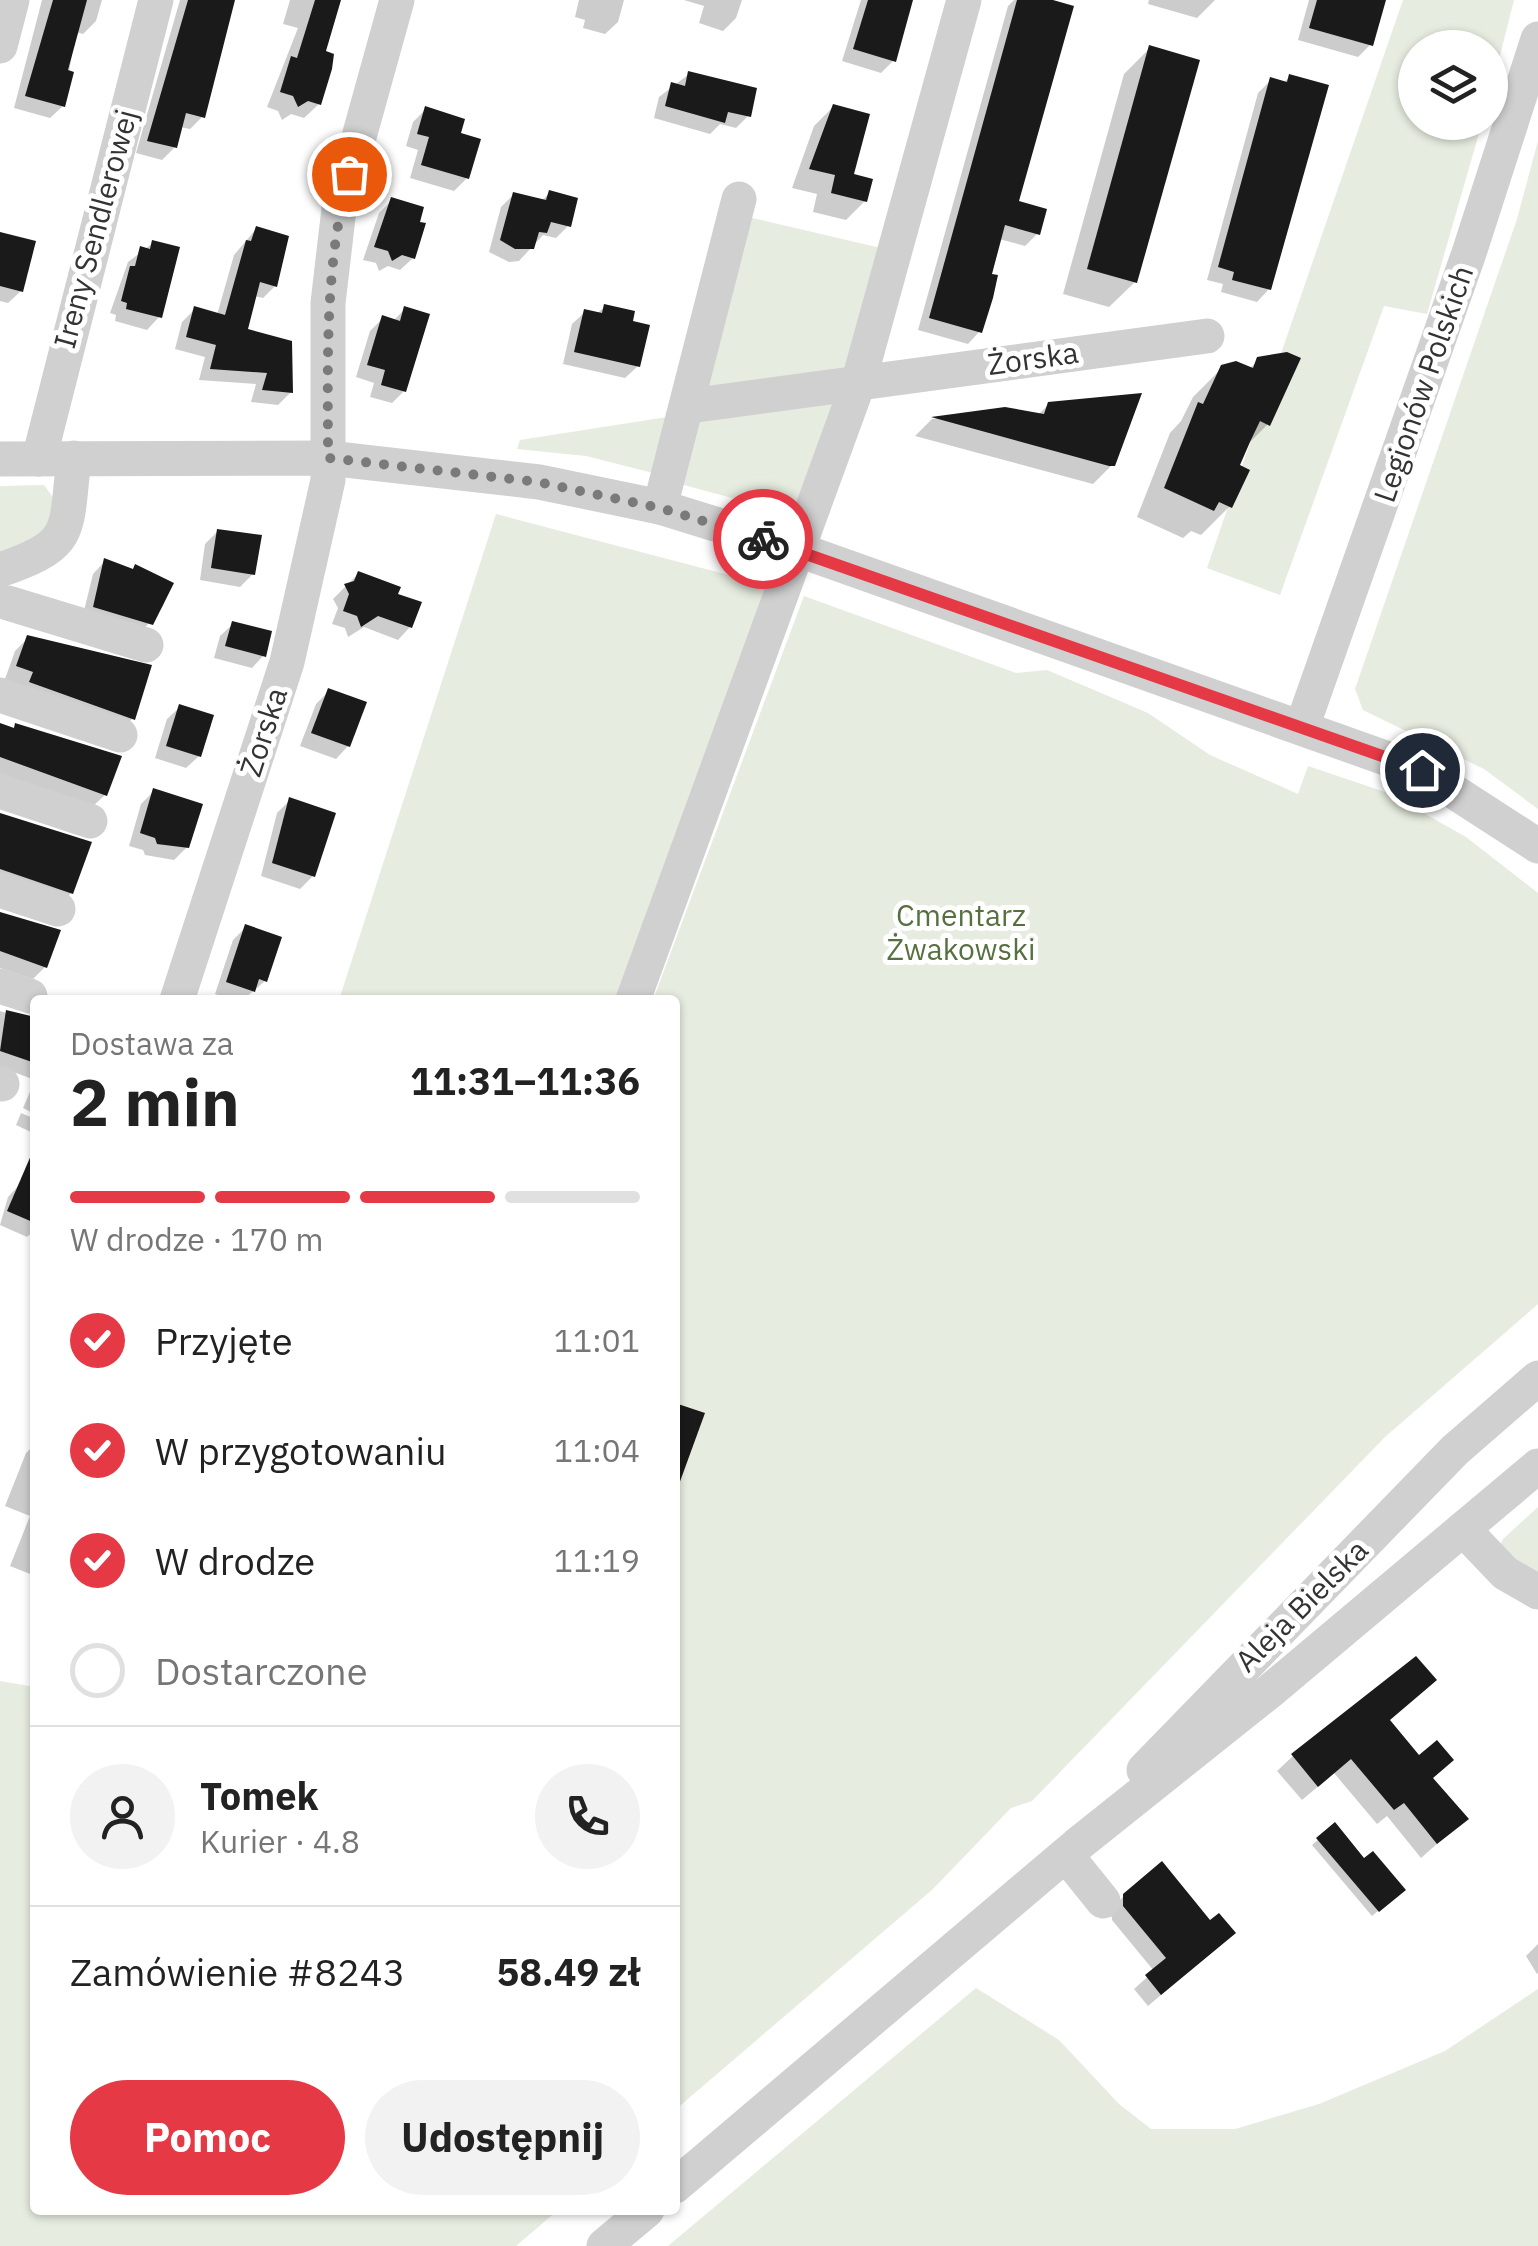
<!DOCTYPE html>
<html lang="pl">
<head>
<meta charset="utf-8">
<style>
	:root { --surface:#fff; --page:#f2f2f2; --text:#222; --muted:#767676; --line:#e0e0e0; --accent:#e63946 }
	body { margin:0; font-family:"IBM Plex Sans",sans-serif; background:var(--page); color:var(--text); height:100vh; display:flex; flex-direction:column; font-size:38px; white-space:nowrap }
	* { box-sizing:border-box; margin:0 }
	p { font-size:32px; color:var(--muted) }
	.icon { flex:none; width:55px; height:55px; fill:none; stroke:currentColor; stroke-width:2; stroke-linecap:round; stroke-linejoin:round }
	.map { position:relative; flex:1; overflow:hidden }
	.drawer { position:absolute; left:30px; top:995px; width:650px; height:1220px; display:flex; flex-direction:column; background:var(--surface); border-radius:10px; box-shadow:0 2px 8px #0004 }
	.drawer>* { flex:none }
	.tools { position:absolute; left:1398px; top:30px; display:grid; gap:20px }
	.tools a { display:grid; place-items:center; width:110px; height:110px; border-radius:50%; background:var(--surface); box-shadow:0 2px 8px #0004; font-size:50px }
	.pin { position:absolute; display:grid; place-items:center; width:85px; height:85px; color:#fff; margin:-42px; border:5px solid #fff; border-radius:50%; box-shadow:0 2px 10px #0007 }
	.courier { position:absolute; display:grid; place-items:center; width:100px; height:100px; margin:-50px; border:8px solid #e63946; border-radius:50%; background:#fff; color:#222; box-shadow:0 2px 12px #0007 }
	.overview em { font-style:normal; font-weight:800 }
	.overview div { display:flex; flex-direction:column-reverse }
	.overview { display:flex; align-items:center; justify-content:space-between; height:170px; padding:0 40px }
	h1 { font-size:65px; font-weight:800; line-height:75px }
	.bar { display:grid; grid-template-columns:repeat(4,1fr); gap:15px 10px; align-content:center; height:120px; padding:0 40px }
	.bar i { height:12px; border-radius:8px; background:var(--line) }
	.bar .selected { background:var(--accent) }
	.bar p { grid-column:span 4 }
	.line { display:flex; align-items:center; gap:25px; padding:0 40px; border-top:2px solid var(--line) }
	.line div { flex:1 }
	.round { display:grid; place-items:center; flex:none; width:105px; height:105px; border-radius:52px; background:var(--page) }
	ol { padding:0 40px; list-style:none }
	li { display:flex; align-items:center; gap:30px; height:110px }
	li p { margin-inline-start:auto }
	li .icon { padding:10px; border-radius:50%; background:var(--accent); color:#fff; stroke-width:4 }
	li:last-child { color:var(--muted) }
	li i { width:55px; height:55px; border:5px solid var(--line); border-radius:50% }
	.action { display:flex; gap:20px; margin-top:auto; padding:20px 40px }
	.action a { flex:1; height:115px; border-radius:60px; background:var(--accent); color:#fff; font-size:40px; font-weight:800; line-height:115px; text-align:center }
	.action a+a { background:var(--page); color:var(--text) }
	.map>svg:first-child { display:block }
	.green { fill:#e6ecdf }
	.shadow { fill:#0003 }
	.building { fill:#1a1a1a }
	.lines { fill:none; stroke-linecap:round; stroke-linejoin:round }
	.minor { stroke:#d0d0d0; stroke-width:35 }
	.done { stroke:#7a7a7a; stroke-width:10; stroke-dasharray:0 18 }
	.route { stroke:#e63946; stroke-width:12 }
	.labels { text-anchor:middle; stroke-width:10; stroke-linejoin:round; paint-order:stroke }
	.street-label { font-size:30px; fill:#333; stroke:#fff }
	.park-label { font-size:30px; fill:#56703f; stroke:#fff }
</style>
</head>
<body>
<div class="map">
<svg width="1538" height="2246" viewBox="0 0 1538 2246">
	<rect width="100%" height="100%" fill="#fff"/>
	<g class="green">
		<path d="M1403 0H1514L1490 95V48H1415V122L1482 123 1427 314 1384 306 1280 595 1207 568Z"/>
		<path d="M1538 141V809L1484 769 1363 710 1355 689 1517 219Z"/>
		<path d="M748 217 885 249 850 375 702 394Z"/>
		<path d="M847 393 805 518 673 482 695 413Z"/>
		<path d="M680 415 661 475 586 456 517 449 520 440Z"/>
		<path d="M44 485 54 499 49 537 0 562V486Z"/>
		<path d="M496 514 771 586 619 1000H339Z"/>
		<path d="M804 596 1016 673 1047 670 1148 713 1210 755 1298 794 1308 766 1388 793 1466 837 1538 893V1304L1385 1437 1032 1801 1011 1808 933 1889 675 2110V1000H653Z"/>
		<path d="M1538 1507V1579L1496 1554 1503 1539Z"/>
		<path d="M0 1681 35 1687V2210H558L516 2246H0Z"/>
		<path d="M976 1988 1059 2040 1119 2104 1151 2129H1235L1319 2104 1445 2051 1538 1989V2246H668Z"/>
	</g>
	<g class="shadow">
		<path d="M42 0H102L96 21 83 34 76 32 63 106 50 118 14 108Z"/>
		<path d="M180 0H233L202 117 190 129 180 127 175 147 162 160 136 153Z"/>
		<path d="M290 0H340L323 53 319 104 304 118 291 114 282 120 278 111 267 107 298 28 283 24Z"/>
		<path d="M579 0H624L618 22 605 34 583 28 585 20 575 17Z"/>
		<path d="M684 0H742L736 18 723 31 699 23 704 6Z"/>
		<path d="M861 0H911L894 60 881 73 842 61Z"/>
		<path d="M1014 0H1044L1016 203 1037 234 1025 246 999 239 980 331 968 344 918 330 1008 6Z"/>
		<path d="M1149 0H1215L1197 18 1148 4Z"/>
		<path d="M1309 0H1384L1371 44 1358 57 1298 40Z"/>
		<path d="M1150 48 1135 282 1109 307 1063 294 1124 74Z"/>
		<path d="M689 74 748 116 736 128 720 124 710 134 654 118 659 97Z"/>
		<path d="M1290 77 1269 289 1257 302 1221 292 1223 284 1207 280 1258 93 1271 80 1283 83Z"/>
		<path d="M833 107 851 176 865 201 846 220 813 212 817 194 792 188 814 126Z"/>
		<path d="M426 109 458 135 467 178 454 191 410 178 418 150 406 146 413 122Z"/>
		<path d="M550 193 568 226 556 238 543 235 519 261 509 262 489 252 501 207 514 194 541 201Z"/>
		<path d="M392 200 413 258 400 270 388 266 379 271 376 263 363 260 379 213Z"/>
		<path d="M256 229 275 286 263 298 254 296 245 331 291 392 278 405 251 402 256 384 199 380 205 357 175 349 182 322 195 309 217 315 234 255Z"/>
		<path d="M0 232 33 243 21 291 8 303 0 301Z"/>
		<path d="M153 243 159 317 147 330 115 321 116 315 110 313 128 262Z"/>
		<path d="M605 306 630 322 638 366 625 378 563 364 572 324 585 312 597 314Z"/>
		<path d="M405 309 404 391 392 403 370 397 374 383 356 377 370 331 383 318 393 321Z"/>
		<path d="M1259 360 1268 424 1247 445 1237 466 1230 506 1201 535 1191 531 1183 538 1137 517 1170 433 1181 421 1193 397 1222 368 1249 369Z"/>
		<path d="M1049 404 1113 464 1093 484 915 436 932 419 1005 410 1038 415Z"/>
		<path d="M218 531 253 574 240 587 200 580 205 544Z"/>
		<path d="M105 561 171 584 163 606 138 636 82 619 93 574Z"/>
		<path d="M358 574 395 595 410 627 398 640 364 627 348 637 345 628 332 624 338 608 333 599Z"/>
		<path d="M233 624 264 655 252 668 214 658 220 636Z"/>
		<path d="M28 638 149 667 132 719 120 731 5 679 15 651Z"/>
		<path d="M329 691 348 746 336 759 300 746 316 704Z"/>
		<path d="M180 707 199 756 186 768 155 758 167 719Z"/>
		<path d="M0 725 12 730 16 725 105 795 92 807 0 774Z"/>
		<path d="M154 791 187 847 174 860 145 855 143 850 129 846 141 804Z"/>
		<path d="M290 800 313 876 300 889 261 876 277 813Z"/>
		<path d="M0 814 71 893 59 906 0 884Z"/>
		<path d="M0 915 45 967 33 979 0 968Z"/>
		<path d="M246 927 265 981 243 1000H231L215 994 233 940Z"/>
		<path d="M0 1011 24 1019 35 1017V1080L0 1067Z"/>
		<path d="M35 1080V1114L23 1108Z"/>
		<path d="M21 1113 35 1119V1134L16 1125Z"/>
		<path d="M20 1184 35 1191V1230L27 1237 0 1225 8 1197Z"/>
		<path d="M35 1444V1576L10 1566 30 1516 5 1506 26 1453Z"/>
		<path d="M1388 1721 1465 1819 1421 1858 1387 1816 1377 1824 1334 1773 1302 1800 1277 1771 1293 1756Z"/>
		<path d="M1334 1826 1397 1895 1372 1916 1312 1845Z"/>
		<path d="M1124 1896 1220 1945 1148 2006 1134 1989 1154 1971 1112 1920 1111 1909Z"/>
		<path d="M1538 1944V1973L1537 1974 1526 1956Z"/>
	</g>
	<g class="building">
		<path d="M53 0H87L68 70 74 72 65 107 25 96Z"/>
		<path d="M188 0H235L205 118 186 113 177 148 147 141Z"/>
		<path d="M315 0H341L326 51 334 54 332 69 321 105 308 101 298 107 293 96 280 92 291 56 297 58Z"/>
		<path d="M868 0H913L896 62 853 49Z"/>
		<path d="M1017 0H1053L1074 6 1019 201 1047 209 1040 235 1005 225 992 274 998 275 993 298 982 333 929 318Z"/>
		<path d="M1317 0H1386L1373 46 1309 28Z"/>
		<path d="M1149 45 1200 60 1137 283 1087 269Z"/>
		<path d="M688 71 757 88 751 117 728 112 725 123 665 106 671 82 685 86Z"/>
		<path d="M1289 74 1329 85 1271 290 1232 280 1234 272 1218 267 1270 77 1287 82Z"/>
		<path d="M833 104 870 114 854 174 873 179 867 202 831 193 835 175 809 169Z"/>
		<path d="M425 106 465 119 461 133 481 139 469 179 421 165 429 137 417 134Z"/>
		<path d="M549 190 578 198 571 227 551 222 547 233 539 232 534 249H515L500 240 513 192 546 200Z"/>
		<path d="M391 197 424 207 420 222 426 223 415 259 402 255 392 261 388 251 374 247Z"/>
		<path d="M256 226 289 236 277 287 260 282 248 329 292 341 293 393 262 390 267 373 210 369 216 345 186 337 194 306 225 315 246 240 251 241Z"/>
		<path d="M0 232 36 241 23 292 0 286Z"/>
		<path d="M152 240 180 247 162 318 126 309 127 303 121 301 130 266H135L140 246 150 249Z"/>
		<path d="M604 304 635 311 633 321 650 325 640 367 574 352 584 309 602 313Z"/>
		<path d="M404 306 430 314 406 392 381 385 385 370 367 365 382 315 400 321Z"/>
		<path d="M1287 352 1301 358 1270 426 1260 421 1250 442 1240 465 1250 470 1232 508 1219 502 1214 511 1164 488 1198 402 1203 404 1221 365 1236 361 1253 368 1257 357Z"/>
		<path d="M1142 393 1115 466H1109L931 417 1005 407 1044 414 1048 402Z"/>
		<path d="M217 529 262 535 255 575 211 568Z"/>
		<path d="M104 558 133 569 135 564 174 583 153 625 93 607Z"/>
		<path d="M358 571 401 587 398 594 422 602 412 628 378 616 361 627 357 616 343 611 349 594 344 584 354 581Z"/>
		<path d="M232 621 272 631 266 657 225 646Z"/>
		<path d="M27 635 152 665 135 720 29 682 33 672 16 666Z"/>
		<path d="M328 688 367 702 350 747 311 733Z"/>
		<path d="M179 704 214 715 201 757 166 746Z"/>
		<path d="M0 723 14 728 15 723 122 756 107 796 0 757Z"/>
		<path d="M153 788 203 804 189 848 157 844 155 838 140 833Z"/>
		<path d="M289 797 336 813 315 877 272 863Z"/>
		<path d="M0 813 92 842 73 894 0 869Z"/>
		<path d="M0 912 61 930 47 968 0 951Z"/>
		<path d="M245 924 282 937 267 982 259 979 255 992 226 982Z"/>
		<path d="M6 1010 35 1017V1063L0 1051Z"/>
		<path d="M35 1146V1223L7 1211Z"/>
		<path d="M675 1403 705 1413 678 1487 675 1486Z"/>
		<path d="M1416 1656 1437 1680 1390 1720 1419 1755 1437 1740 1454 1760 1433 1778 1469 1819 1437 1844 1404 1803 1394 1810 1351 1759 1318 1787 1291 1754Z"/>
		<path d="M1335 1822 1364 1858 1373 1851 1406 1890 1379 1912 1316 1838Z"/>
		<path d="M1162 1861 1210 1920 1219 1913 1236 1933 1161 1995 1145 1975 1166 1958 1123 1906V1894Z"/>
	</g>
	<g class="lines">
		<g class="minor">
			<path d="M0 46 12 0"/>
			<path d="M689 406 1207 336"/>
			<path d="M0 459 328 458 539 482 660 507 799 550 1422 771 1538 846"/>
			<path d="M39 459 156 0"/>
			<path d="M660 507 739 199"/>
			<path d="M0 570C76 544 65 532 74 458"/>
			<path d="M8 603 146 645"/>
			<path d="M0 695 120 735"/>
			<path d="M1302 727 1469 253 1538 39"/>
			<path d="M0 791 90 821"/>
			<path d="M0 890 58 909"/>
			<path d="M0 986 30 996"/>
			<path d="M177 1000 287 662 328 480V303L339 209 397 0"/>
			<path d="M633 1000 858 384 964 0"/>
			<path d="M0 1083 2 1084"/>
			<path d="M1463 1529 1505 1573 1538 1592"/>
			<path d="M1144 1770 1455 1450 1538 1378"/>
			<path d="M1066 1855 1103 1901"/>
			<path d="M675 2186 1077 1845 1270 1691 1538 1466"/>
			<path d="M604 2246 647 2210"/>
		</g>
	</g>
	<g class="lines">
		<path class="done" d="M349 174C324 267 328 363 328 458L538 482 660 508 763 539"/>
		<path class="route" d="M763 539 1422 770"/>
	</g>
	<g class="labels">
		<g class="street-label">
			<text transform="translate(96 229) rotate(-75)" y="10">Ireny Sendlerowej</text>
			<text transform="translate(1033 359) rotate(-8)" y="10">Żorska</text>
			<text transform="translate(1424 384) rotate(-71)" y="10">Legionów Polskich</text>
			<text transform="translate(264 732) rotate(-72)" y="10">Żorska</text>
			<text transform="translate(1302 1606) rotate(-45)" y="10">Aleja Bielska</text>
		</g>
		<g class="park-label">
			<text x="961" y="926">Cmentarz<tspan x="961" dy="34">Żwakowski</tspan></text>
		</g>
	</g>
</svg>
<div class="tools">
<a><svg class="icon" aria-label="layers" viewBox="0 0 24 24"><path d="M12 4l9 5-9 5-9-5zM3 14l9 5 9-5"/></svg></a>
</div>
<div class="pin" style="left:349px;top:174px;background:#ea580c"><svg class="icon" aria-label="bag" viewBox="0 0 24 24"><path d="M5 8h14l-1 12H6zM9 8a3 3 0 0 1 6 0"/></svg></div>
<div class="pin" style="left:1422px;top:770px;background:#1f2937"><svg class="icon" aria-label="home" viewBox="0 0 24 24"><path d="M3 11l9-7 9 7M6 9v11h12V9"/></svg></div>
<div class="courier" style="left:763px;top:539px"><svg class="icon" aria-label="bike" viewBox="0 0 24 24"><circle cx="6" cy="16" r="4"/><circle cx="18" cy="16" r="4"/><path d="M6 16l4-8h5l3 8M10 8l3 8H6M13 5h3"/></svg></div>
<section class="drawer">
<div class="overview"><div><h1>2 min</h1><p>Dostawa za</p></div><em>11:31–11:36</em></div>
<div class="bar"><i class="selected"></i><i class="selected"></i><i class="selected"></i><i></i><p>W drodze · 170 m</p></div>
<ol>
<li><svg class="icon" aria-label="check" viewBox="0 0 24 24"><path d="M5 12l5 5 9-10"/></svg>Przyjęte<p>11:01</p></li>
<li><svg class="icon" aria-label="check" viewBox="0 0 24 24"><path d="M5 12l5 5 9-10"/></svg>W przygotowaniu<p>11:04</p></li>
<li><svg class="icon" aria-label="check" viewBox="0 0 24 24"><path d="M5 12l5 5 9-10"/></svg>W drodze<p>11:19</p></li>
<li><i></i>Dostarczone</li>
</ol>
<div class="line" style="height:180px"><a class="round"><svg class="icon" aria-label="person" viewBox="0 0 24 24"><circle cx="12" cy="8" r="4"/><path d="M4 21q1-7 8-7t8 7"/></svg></a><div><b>Tomek</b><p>Kurier · 4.8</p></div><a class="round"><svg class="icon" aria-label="phone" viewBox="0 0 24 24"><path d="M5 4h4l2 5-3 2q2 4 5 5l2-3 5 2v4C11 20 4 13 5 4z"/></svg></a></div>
<div class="line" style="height:130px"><div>Zamówienie #8243</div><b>58.49 zł</b></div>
<div class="action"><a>Pomoc</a><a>Udostępnij</a></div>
</section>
</div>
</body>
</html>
